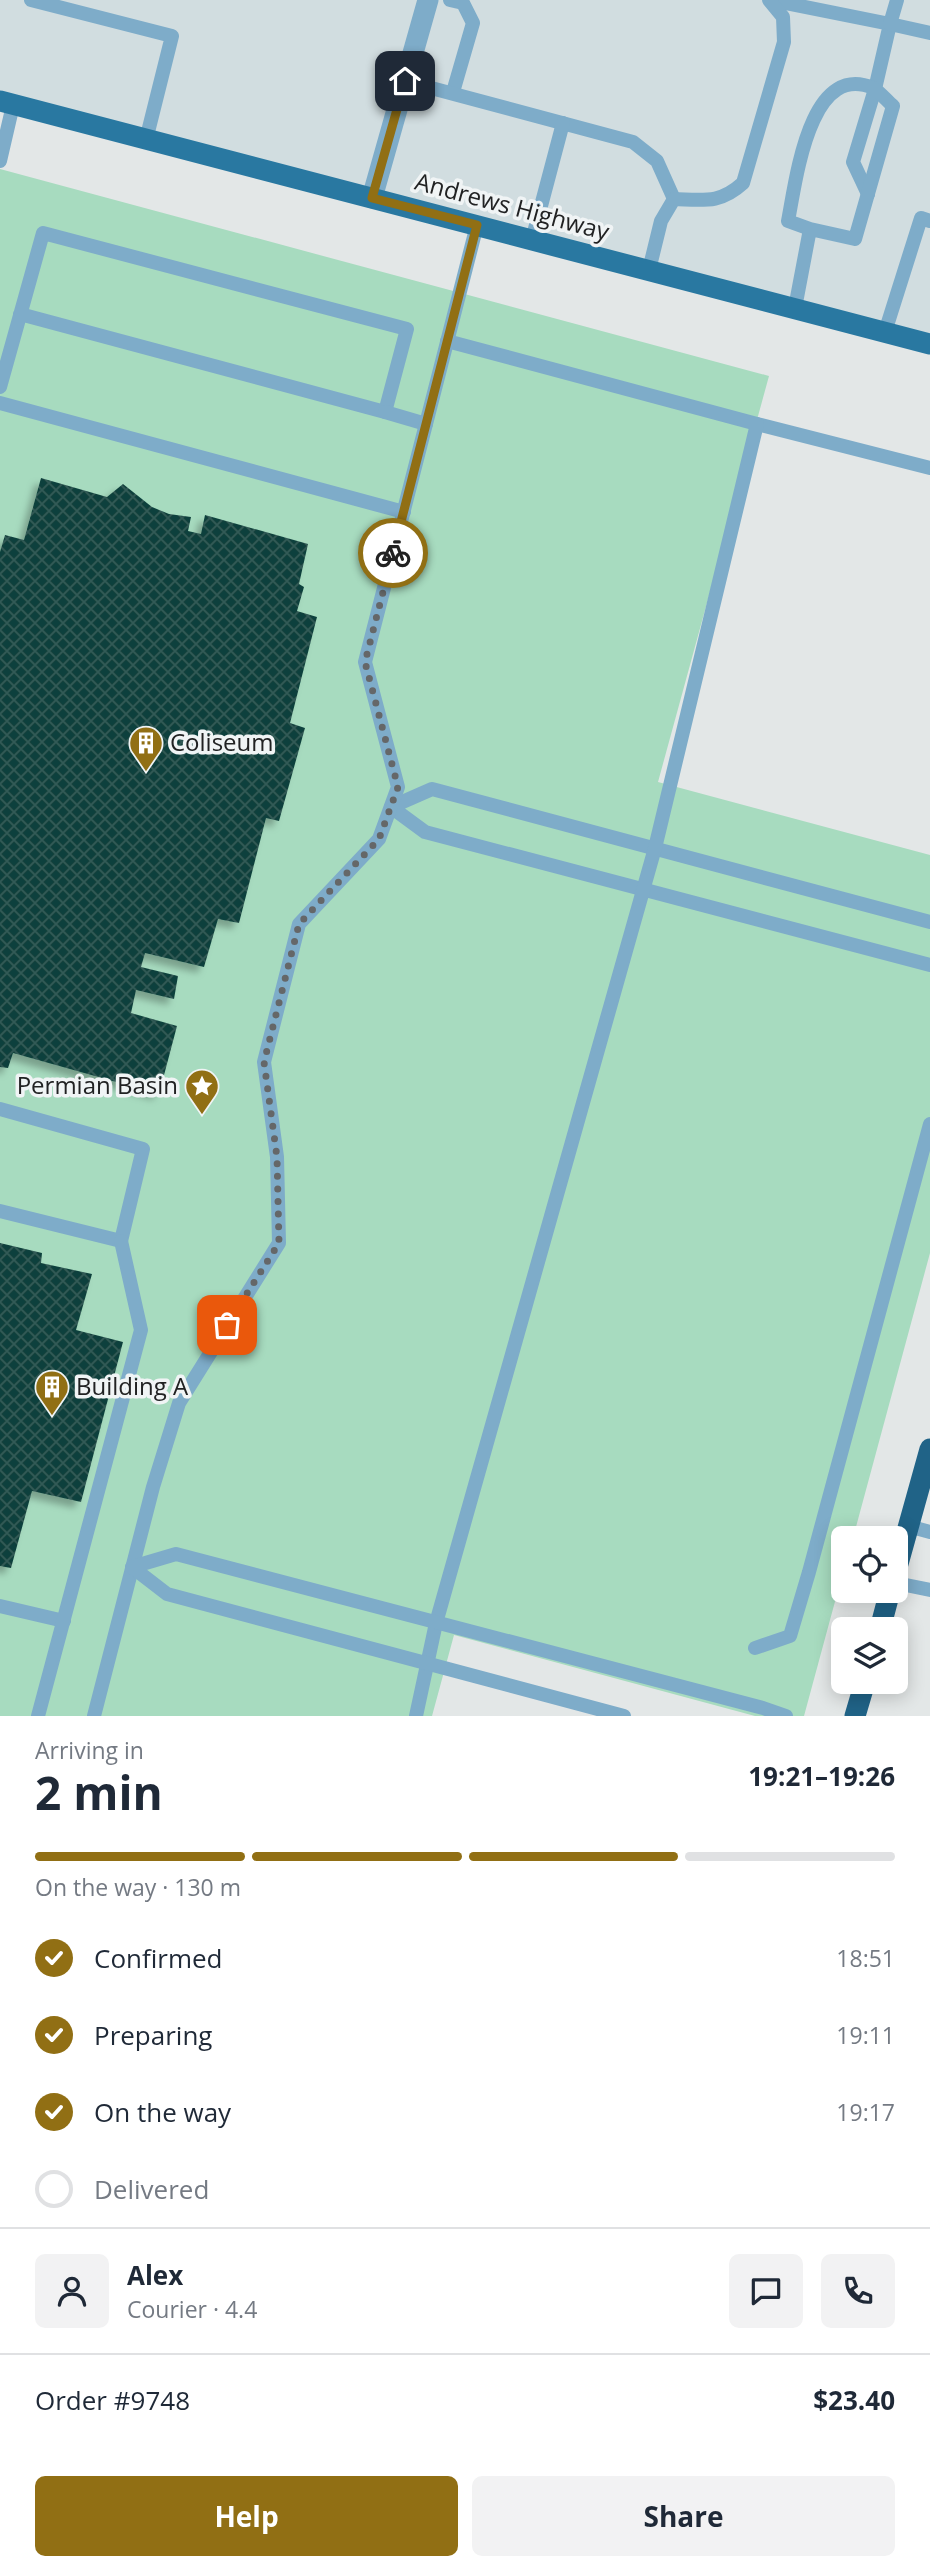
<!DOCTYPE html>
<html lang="en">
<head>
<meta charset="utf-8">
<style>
	:root { --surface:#fff; --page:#f2f2f3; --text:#1f2937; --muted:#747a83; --line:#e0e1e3; --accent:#916f14 }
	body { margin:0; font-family:"Open Sans",sans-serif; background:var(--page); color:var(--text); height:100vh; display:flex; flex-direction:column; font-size:26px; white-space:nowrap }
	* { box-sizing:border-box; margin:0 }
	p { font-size:23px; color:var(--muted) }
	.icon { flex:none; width:38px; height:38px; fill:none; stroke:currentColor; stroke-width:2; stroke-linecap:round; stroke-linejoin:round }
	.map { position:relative; height:1716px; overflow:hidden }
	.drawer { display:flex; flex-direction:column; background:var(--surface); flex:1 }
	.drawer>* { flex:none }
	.fabs { position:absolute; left:831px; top:1526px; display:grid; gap:14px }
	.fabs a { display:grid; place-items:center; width:77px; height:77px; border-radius:10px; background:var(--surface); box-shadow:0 4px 18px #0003; font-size:35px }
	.pin { position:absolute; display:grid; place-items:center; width:60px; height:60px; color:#fff; margin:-30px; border-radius:14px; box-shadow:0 4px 10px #0006 }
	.courier { position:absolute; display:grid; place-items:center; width:70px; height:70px; margin:-35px; border:5px solid #916f14; border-radius:50%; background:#fff; color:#222; box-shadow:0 2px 9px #0007 }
	.summary em { font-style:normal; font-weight:700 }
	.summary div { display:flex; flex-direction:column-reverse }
	.summary { display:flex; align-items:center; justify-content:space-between; height:119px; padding:0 35px }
	h1 { font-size:46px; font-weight:700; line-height:52px }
	.bar { display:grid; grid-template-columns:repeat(4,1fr); gap:10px 7px; align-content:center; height:84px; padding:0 35px }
	.bar i { height:9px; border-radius:5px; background:var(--line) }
	.bar .selected { background:var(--accent) }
	.bar p { grid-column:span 4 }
	.line { display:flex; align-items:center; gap:18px; padding:0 35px; border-top:2px solid var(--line) }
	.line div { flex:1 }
	.round { display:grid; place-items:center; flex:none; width:74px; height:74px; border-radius:10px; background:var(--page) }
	ol { padding:0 35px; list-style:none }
	li { display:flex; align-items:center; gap:21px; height:77px }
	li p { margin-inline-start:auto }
	li .icon { padding:7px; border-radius:50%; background:var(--accent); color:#fff; stroke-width:4 }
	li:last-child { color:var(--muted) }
	li i { width:38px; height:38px; border:4px solid var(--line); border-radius:50% }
	.primary-button { display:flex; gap:14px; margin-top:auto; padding:14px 35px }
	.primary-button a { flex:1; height:80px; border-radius:10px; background:var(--accent); color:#fff; font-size:28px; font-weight:700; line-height:80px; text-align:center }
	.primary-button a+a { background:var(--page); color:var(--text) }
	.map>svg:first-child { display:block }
	.built { fill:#d1dde0 }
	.pitch { fill:#a7dbbf }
	.building { fill:url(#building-cross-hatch); filter:url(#shadow) }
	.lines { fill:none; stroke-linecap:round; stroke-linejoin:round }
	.lane { stroke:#7eacc9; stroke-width:14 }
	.street { stroke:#7eacc9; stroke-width:21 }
	.primary { stroke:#2978a1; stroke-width:21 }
	.highway { stroke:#206387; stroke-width:21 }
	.done { stroke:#656768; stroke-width:7; stroke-dasharray:0 12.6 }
	.route { stroke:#916f14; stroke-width:9 }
	.labels { text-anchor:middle; stroke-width:7; stroke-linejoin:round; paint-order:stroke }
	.street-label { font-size:24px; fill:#212223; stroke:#f0f4f5 }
	.poi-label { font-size:24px; fill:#212223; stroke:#f0f4f5; text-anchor:start }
</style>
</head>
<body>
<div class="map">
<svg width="930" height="1716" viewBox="0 0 930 1716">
	<defs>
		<pattern id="building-cross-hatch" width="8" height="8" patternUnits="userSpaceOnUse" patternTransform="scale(1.75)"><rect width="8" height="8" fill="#11413c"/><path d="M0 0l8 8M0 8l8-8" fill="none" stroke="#335a56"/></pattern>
		<filter id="shadow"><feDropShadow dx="-6" dy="6" stdDeviation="3.5" flood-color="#0004"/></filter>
	</defs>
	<rect width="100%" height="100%" fill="#e3e7e7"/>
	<path class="built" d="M0 0H930V344L0 101Z"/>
	<path class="pitch" d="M0 169 769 376 658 782 930 855V1253L853 1538H844L843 1572 804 1716H755L454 1635 432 1716H0Z"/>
	<g class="building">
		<path d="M41 478 107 497 123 484 152 507 169 514 191 517 188 531 201 534 205 515 308 544 299 584 304 587 297 611 317 617 290 723 305 728 279 821 266 818 239 923 218 919 204 967 145 953 141 967 178 976 174 999 136 990 131 1013 177 1026 159 1094 13 1053 8 1068 0 1067V552L5 535 24 540Z"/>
		<path d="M0 1243 42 1253 41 1263 92 1274 76 1330 123 1342 81 1502 32 1491 11 1568 0 1566Z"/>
	</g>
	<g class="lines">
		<g class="lane">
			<path d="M31 0 172 36 146 140"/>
			<path d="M450 0 463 3 473 23 453 92"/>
			<path d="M770 0 890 24 875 89 853 162 868 194"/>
			<path d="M897 0 890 24 930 33"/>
			<path d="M405 81 633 142 657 161 674 199"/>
			<path d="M0 161 13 105"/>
			<path d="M532 240 563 123"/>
			<path d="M649 270 661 221 674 199C704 200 720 204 743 183L784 42 783 17 769 0"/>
			<path d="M795 308 810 229 788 221C796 181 809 61 873 88 880 92 887 101 893 106L855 239 810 229"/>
			<path d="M885 332 921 218 930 221"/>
			<path d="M0 387 43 233 407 329 385 412 20 314"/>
			<path d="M0 403 404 512"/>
			<path d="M385 412 426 424"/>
			<path d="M757 424 930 468"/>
			<path d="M930 922 432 789 391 807 425 832 930 965"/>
			<path d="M0 1109 143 1149 121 1241 0 1211"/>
			<path d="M908 1526 930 1532"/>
			<path d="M896 1583 930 1590"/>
			<path d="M0 1606 64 1621"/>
			<path d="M755 1648 790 1636 809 1572 930 1124"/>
			<path d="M38 1716 141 1330 121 1241"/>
			<path d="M94 1716 153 1487 179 1403 279 1243 277 1157 264 1062 299 924 379 839 398 787 365 662 477 225"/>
			<path d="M416 1716 436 1623 655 848 757 424 447 341"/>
			<path d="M624 1716 167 1594 132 1567 176 1554 763 1708 786 1716"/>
		</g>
		<path class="street" d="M372 198 428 0"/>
		<path class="primary" d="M0 101 930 344"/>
		<g class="highway">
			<path d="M896 1571 930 1449"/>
			<path d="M880 1629 890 1591"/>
			<path d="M855 1716 865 1682"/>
		</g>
	</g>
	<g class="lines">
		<path class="done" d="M227 1325 279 1243 277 1157 264 1062 299 924 379 839 398 787 365 662 393 553"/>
		<path class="route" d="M393 553 477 225 372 198 405 81"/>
	</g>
	<defs>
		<g id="building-pin" transform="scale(1.75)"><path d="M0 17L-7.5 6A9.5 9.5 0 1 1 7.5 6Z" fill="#916f14" stroke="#f0f4f5"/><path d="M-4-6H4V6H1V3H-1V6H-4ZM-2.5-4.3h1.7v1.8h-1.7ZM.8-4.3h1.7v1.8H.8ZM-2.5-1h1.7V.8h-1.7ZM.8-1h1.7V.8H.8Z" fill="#fff"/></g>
		<g id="sight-pin" transform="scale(1.75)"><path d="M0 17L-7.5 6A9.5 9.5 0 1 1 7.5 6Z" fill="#916f14" stroke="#f0f4f5"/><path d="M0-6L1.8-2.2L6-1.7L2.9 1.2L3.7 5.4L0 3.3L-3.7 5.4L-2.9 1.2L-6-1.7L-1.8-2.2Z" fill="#fff"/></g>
	</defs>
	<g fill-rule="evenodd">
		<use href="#building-pin" x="146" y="743"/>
		<use href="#sight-pin" x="202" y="1086"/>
		<use href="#building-pin" x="52" y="1387"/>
	</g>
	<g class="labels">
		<g class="street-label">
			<text transform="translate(512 207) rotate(15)" y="8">Andrews Highway</text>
		</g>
		<g class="poi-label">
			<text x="170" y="751">Coliseum</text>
			<text x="178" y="1094" text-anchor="end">Permian Basin</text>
			<text x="76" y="1395">Building A</text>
		</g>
	</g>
</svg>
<div class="fabs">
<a><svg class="icon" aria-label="locate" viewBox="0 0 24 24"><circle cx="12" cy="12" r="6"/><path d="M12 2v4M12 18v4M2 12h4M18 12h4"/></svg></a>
<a><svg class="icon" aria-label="layers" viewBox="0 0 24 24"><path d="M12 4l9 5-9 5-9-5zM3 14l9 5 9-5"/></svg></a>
</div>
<div class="pin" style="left:227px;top:1325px;background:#ea580c"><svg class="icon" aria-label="bag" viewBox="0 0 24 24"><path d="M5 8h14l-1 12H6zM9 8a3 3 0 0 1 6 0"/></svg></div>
<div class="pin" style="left:405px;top:81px;background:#1f2937"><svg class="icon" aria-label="home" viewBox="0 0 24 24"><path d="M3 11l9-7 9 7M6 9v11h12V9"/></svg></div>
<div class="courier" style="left:393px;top:553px"><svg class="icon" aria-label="bike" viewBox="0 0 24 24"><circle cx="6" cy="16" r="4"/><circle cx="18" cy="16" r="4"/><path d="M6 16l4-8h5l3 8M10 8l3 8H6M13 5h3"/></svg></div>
</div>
<section class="drawer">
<div class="summary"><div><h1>2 min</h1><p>Arriving in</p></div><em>19:21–19:26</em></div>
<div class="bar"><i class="selected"></i><i class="selected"></i><i class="selected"></i><i></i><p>On the way · 130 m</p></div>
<ol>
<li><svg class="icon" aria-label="check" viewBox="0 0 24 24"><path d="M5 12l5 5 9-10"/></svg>Confirmed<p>18:51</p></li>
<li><svg class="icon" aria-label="check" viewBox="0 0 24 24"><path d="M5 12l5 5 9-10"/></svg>Preparing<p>19:11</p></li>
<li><svg class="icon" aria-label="check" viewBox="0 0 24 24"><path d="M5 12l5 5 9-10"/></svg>On the way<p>19:17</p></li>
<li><i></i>Delivered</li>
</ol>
<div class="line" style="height:126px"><a class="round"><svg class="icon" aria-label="person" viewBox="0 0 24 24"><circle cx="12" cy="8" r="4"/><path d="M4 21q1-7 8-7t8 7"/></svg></a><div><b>Alex</b><p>Courier · 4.4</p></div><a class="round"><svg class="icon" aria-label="chat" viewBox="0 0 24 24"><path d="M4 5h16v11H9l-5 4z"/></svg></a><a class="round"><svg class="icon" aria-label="phone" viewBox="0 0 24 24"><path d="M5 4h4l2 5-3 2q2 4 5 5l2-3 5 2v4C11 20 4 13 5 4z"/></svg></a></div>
<div class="line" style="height:91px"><div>Order #9748</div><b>$23.40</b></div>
<div class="primary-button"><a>Help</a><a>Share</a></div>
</section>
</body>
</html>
